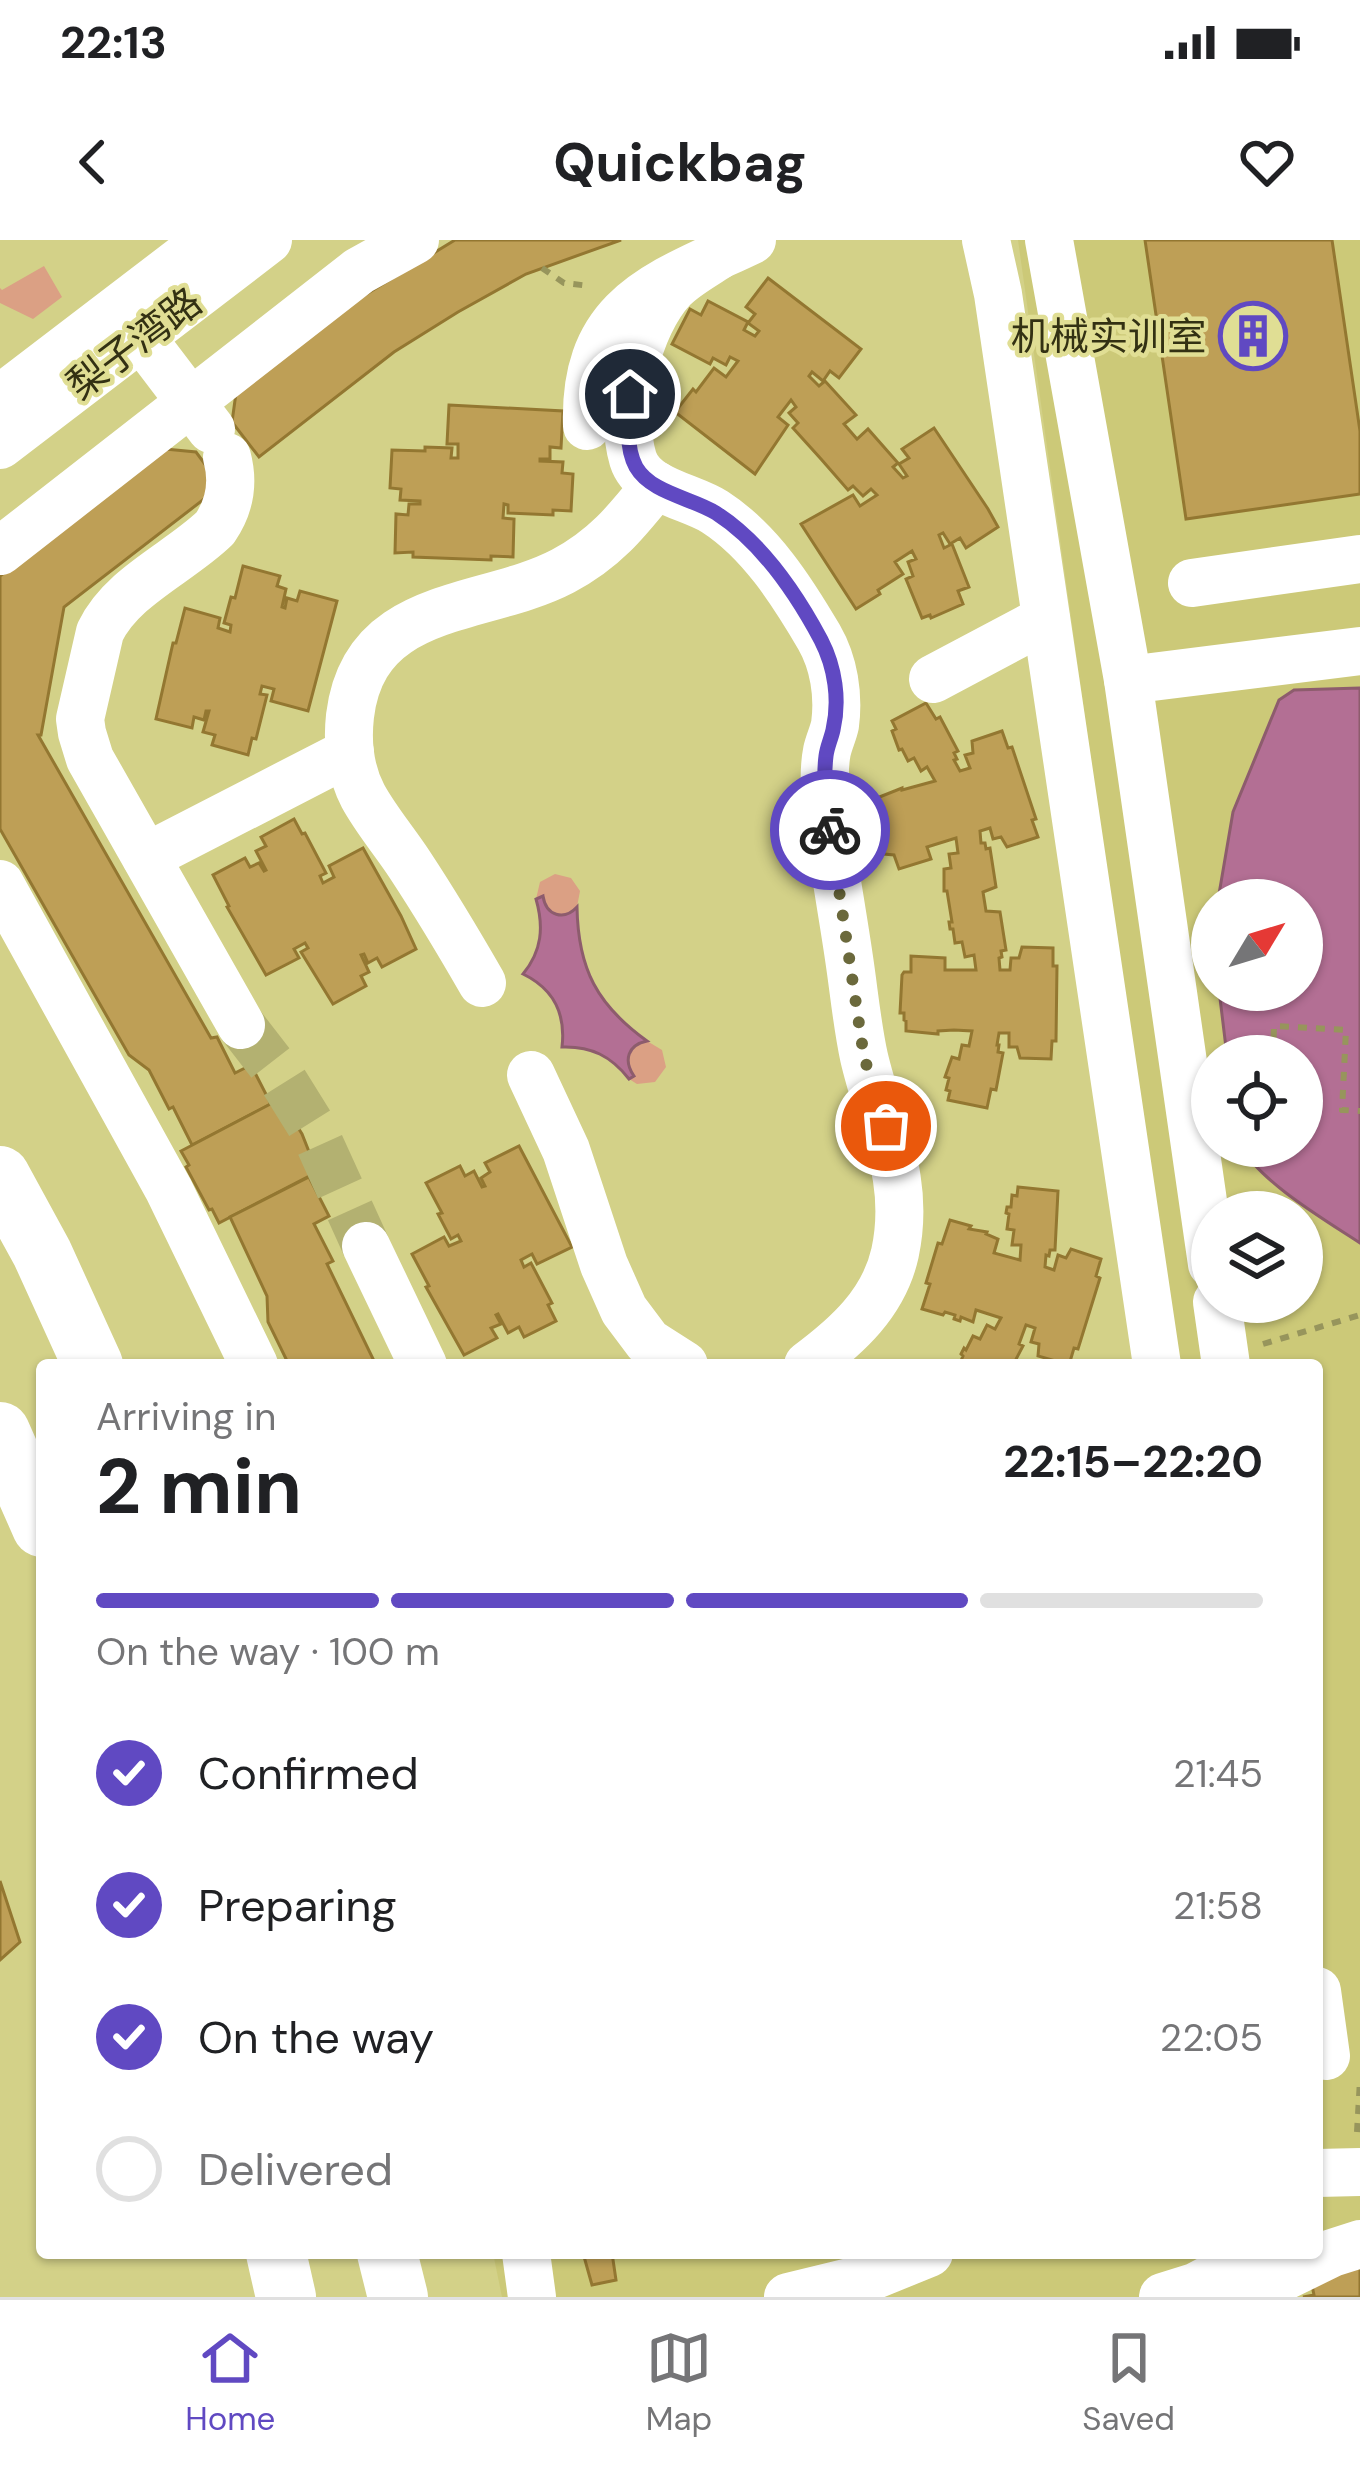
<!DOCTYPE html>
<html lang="en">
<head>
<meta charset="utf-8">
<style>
	:root { --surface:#fff; --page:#f2f2f2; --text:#202124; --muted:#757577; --line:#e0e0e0; --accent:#6049c2 }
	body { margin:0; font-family:"DM Sans","Noto Sans SC",sans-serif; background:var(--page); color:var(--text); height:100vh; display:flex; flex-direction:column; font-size:45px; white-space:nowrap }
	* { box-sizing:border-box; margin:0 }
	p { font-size:39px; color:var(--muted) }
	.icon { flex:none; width:66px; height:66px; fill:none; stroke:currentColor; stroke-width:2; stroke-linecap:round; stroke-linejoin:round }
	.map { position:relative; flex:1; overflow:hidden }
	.sheet { position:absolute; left:36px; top:1119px; width:1287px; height:900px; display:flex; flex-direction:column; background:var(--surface); border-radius:12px; box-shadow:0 3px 9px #0004 }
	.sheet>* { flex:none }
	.needle { width:78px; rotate:52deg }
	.buttons { position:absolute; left:1191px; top:639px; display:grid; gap:24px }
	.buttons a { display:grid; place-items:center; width:132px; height:132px; border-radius:50%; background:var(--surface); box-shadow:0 3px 9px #0004; font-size:60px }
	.pin { position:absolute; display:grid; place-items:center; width:102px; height:102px; color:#fff; margin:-51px; border:6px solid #fff; border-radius:50%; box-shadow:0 3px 12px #0007 }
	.courier { position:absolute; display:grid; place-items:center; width:120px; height:120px; margin:-60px; border:9px solid #6049c2; border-radius:50%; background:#fff; color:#222; box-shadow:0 3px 15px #0007 }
	.overview em { font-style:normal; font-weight:700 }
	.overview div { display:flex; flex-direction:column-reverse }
	.overview { display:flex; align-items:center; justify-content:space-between; height:204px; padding:0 60px }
	h1 { font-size:78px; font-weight:700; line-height:90px }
	.bar { display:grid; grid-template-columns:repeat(4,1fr); gap:18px 12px; align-content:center; height:144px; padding:0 60px }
	.bar i { height:15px; border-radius:9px; background:var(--line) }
	.bar .on { background:var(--accent) }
	.bar p { grid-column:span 4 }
	ol { padding:0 60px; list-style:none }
	li { display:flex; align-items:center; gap:36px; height:132px }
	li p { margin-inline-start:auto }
	li .icon { padding:12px; border-radius:50%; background:var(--accent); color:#fff; stroke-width:4 }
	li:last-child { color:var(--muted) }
	li i { width:66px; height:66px; border:6px solid var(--line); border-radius:50% }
	.status { display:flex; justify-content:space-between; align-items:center; height:84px; padding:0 60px; background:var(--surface); direction:ltr }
	.status svg { height:33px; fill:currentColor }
	header { display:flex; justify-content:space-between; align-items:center; height:156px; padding:0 60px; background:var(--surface); font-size:54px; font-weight:700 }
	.dock { display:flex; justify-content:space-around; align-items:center; height:168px; border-top:3px solid var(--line); background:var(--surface); font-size:33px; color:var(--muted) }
	.dock a { display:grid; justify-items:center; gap:6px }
	.dock .on { color:var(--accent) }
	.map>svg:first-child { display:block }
	.built { fill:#ccc978; fill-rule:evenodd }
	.green { fill:#dba084 }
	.water { fill:#b36f94; stroke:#8d5c6d; stroke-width:3 }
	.building { fill:#be9f56; stroke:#937731; stroke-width:3 }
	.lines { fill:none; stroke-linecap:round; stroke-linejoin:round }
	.minor-tunnel { stroke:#b3b171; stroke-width:48; stroke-dasharray:48 24; stroke-linecap:butt }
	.path { stroke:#97955c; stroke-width:6; stroke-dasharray:9 9; stroke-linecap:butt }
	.minor { stroke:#fff; stroke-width:48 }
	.major { stroke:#fff; stroke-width:60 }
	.done { stroke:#6b693c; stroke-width:12; stroke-dasharray:0 21.6 }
	.route { stroke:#6049c2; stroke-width:15 }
	.labels { text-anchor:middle; stroke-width:9; stroke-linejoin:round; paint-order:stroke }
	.poi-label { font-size:39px; fill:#333113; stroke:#e0de94; text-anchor:end }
	.street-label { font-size:39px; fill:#333113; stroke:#e0de94 }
</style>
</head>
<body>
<div class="status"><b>22:13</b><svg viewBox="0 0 49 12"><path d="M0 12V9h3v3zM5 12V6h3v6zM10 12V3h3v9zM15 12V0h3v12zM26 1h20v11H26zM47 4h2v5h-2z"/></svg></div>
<header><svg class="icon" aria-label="back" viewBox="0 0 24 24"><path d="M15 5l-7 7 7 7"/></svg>Quickbag<svg class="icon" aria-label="heart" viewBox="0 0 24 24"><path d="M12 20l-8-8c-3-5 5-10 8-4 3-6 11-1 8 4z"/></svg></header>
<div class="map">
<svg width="1360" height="2057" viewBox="0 0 1360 2057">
	<rect width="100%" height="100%" fill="#d3d188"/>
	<path class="built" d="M1018 0H1360V2057H502L493 2013H1317V1125H1176ZM1212 660H1302V750H1212ZM1212 816H1302V906H1212ZM1212 972H1302V1062H1212Z"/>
	<g class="green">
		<path d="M44 26 62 57 33 79 0 63V48L2 50Z"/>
		<path d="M555 634 571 638 580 651 577 667 564 676 549 671 543 657 536 659 540 642Z"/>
		<path d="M647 801 662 810 666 827 655 842 637 844 629 839 633 836 627 821 633 807Z"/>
	</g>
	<g class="water">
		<path d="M1360 448V1003C1325 980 1260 942 1241 906H1302V816H1227L1219 750H1302V660H1218L1233 572 1279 460 1294 450Z"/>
		<path d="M543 656C546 676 564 681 577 667 578 729 597 765 647 801 628 805 623 820 634 836L629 839C611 816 591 806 562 807 566 773 554 749 523 734 542 711 544 687 536 659Z"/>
	</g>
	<g class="building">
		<path d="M455 0H621L526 34 458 72 394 112 259 217 232 182 236 153 350 64Z"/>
		<path d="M1145 0H1332L1360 191V254L1186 279Z"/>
		<path d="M768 38 861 109 839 138 830 131 823 141 812 132 809 136 819 146 825 141 856 175 844 184 857 199 868 189 898 223 893 227 903 238 907 236 899 224 909 218 902 209 934 188 988 269 998 287 966 308 960 298 950 304 943 293 939 295 944 308 952 304 969 347 958 351 963 364 931 378 930 375 922 378 906 339 913 336 908 322 916 319 912 311 895 322 903 334 878 350 880 354 856 369 801 284 853 255 860 266 877 255 871 249 863 256 853 246 848 250 821 219 793 188 798 183 789 173 796 167 791 160 778 177 788 185 755 234 675 172 693 149 696 152 714 128 726 137 738 121 730 117 726 125 713 118 710 124 672 104 690 69 701 75 708 61 748 82 744 90 755 96 759 91 748 83 755 74 746 67Z"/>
		<path d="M449 165 563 171 561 208 550 207V219H540V221L563 222 562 233 573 234 571 271 553 270V275L508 273V265L504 264 503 278 514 279 513 317 491 316V320L413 317V312L395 313 396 274 408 275 409 264H420V261L400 260 401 249 390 248 392 210 425 211V207L452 208 451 218H458V204H447Z"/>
		<path d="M165 209 196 212 221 246 64 367 41 495H38L211 798 217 797 235 833 251 825 271 864 192 905 173 867 169 869 149 830 129 815 0 589V336Z"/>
		<path d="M243 326 280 336 277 346 286 349 282 367 285 368 287 358 297 361 300 351 337 361 308 471 271 461 274 449 262 446 260 454 267 455 256 499 252 498 248 515 212 505 215 495 203 492 209 471H206L204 480 194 477 192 488 156 479 173 403H176L185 368 220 378 218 388 230 392 231 385 224 383 231 357 235 358Z"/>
		<path d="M926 463 936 479 940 477 958 511 954 513 957 519 954 520 960 531 970 528 965 515 973 513 972 501 1002 491 1008 508 1012 507 1036 579 1032 580 1038 597 1007 607 1001 597 993 599 990 588 980 591 981 603H985L986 609 990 608 996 647 983 652 986 671 1000 672 1006 710 1001 711 1002 717 999 718 1000 730H1010L1011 718H1019L1022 707 1053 708V726H1057L1056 801H1052L1051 819 1020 818 1017 807H1009V793H999L997 805H999L998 812 1003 813 996 850 991 849 987 868 948 860 950 851 946 850 949 838 945 837 952 817 959 819 962 805 969 806 972 791 954 790 938 791V794L906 791V781L904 780V773H900L902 735 904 732H911V716L945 718V730H976L974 715 965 717 962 702 955 703 953 689H950L949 682H952L947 651H944V629L951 628 949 614 958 613 956 598 927 607 931 619 899 629 894 615 884 614 872 578 875 577 872 571 875 570 872 560 902 548V550L935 541 927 527 921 531 914 518 908 521 902 509 899 510 892 491 896 489 892 481Z"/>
		<path d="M294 579 302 594 305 593 326 633 320 636 323 643 334 637 329 626 363 608 401 676 416 709 382 727 377 718 368 723 364 714 361 715 369 732 361 736 366 746 333 764 301 712 308 708 305 703 294 709 299 718 266 735 227 667 229 666 213 635 245 618 250 627 259 623 264 631 266 630 256 611 266 606 261 597Z"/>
		<path d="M280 859 302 894 317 932 219 983 212 969 209 970 186 927 189 925 181 911Z"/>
		<path d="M519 906 572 1007 537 1024 532 1014 521 1020 524 1027 531 1023 552 1063 548 1065 556 1081 524 1097 519 1087 508 1093 498 1074 496 1075 501 1084 491 1088 497 1098 464 1115 426 1047 429 1046 412 1014 444 997 449 1006 461 1001 458 995 451 999 438 974 442 973 426 943 460 926 465 936 474 931 482 947 485 946 481 938 490 932 485 923Z"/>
		<path d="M309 937 329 976 314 984 333 1021 327 1024 376 1125H289L268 1082 267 1056 230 977Z"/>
		<path d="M1018 947 1058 951 1055 1010H1050L1049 1016 1046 1015 1045 1027 1054 1030 1058 1015 1066 1018 1071 1009 1101 1019 1096 1036 1100 1038 1078 1109 1074 1108 1069 1125 1038 1116 1039 1104 1031 1102 1035 1088 1026 1085 1019 1104 1023 1106 1013 1125H959L963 1116 961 1114 964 1108 966 1110 973 1096 980 1099 987 1085 995 1089 1001 1078 976 1070 973 1082 961 1077 960 1081 954 1079 955 1075 945 1072 943 1075 922 1069 930 1044 926 1043 938 1003 942 1004 950 980 971 986 969 989 987 992 986 994 998 999 994 1013 1020 1020 1021 1005H1012L1014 990 1007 989 1009 974 1006 973 1007 967H1011L1012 955 1017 956Z"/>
		<path d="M0 1641 20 1702 0 1720Z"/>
		<path d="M583 2013H612L616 2040 592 2045Z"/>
		<path d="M1360 2015V2057H1303L1314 2055 1309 2031Z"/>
	</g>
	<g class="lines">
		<path class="minor-tunnel" d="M241 785 279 834 312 887 366 1006"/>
		<g class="path">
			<path d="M542 28 564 43 590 46"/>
			<path d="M1273 816 1274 786 1346 790 1342 870 1360 871"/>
			<path d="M1263 1104 1360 1075"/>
			<path d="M1357 1892 1360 1840"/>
		</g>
		<g class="minor">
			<path d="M986 0 998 54 1157 1125"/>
			<path d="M1049 0 1128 440 1212 1024"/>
			<path d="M718 16C703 26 686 35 673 48 637 86 618 169 633 219 643 251 690 256 715 272 760 301 792 351 819 397 834 423 839 455 835 485 833 494 829 502 827 511 823 531 825 554 827 574 833 622 842 670 849 718 854 751 857 785 864 817 880 886 911 938 895 1013 884 1063 847 1096 808 1125"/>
			<path d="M141 97 211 189"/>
			<path d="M0 159 208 0"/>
			<path d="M587 186C583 64 660 44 752 0"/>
			<path d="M0 205 268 0"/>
			<path d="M227 217C234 243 230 266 215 288 179 323 122 346 100 392L80 479 82 493 90 519 241 785"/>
			<path d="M0 311 359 31 415 0"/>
			<path d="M1192 343 1360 319"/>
			<path d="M933 439 1046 379"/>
			<path d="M1128 440 1360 411"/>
			<path d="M146 617 350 512"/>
			<path d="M0 644 169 950 254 1125"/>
			<path d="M482 743C459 703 435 663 410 625 395 602 376 580 363 556 350 531 347 503 350 476 364 358 483 373 563 331 605 309 627 281 656 245"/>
			<path d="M531 835 566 910 604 1025 624 1070 648 1102 684 1125"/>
			<path d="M366 1006 423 1125"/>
			<path d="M1217 1062 1226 1125"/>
			<path d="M1317 1751 1326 1816"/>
			<path d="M1317 1933 1360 1932"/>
			<path d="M526 2013 532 2057"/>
			<path d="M788 2057 870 2037 929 2013"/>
			<path d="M1163 2057 1195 2047 1260 2013"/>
			<path d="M1242 2057 1332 2013 1360 2004"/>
		</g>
		<g class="major">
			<path d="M0 936 42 1013 93 1125"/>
			<path d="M0 1192 42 1287"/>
			<path d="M276 2013 286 2057"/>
			<path d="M387 2013 398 2057"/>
		</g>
	</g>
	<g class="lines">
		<path class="done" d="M830 590 864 817 886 886"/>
		<path class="route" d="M630 154C628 176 625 207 636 227 651 253 692 258 716 273 761 302 796 353 821 400 835 427 840 460 833 490 831 499 827 507 826 516 823 540 826 566 830 590"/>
	</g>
	<defs>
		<g id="building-ring" transform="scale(3.45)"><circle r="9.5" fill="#e0de94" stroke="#6049c2" stroke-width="1.5"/><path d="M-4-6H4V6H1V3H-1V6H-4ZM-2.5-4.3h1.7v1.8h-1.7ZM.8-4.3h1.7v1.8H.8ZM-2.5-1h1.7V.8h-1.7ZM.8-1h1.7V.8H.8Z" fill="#6049c2"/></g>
	</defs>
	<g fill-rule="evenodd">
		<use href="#building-ring" x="1253" y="96"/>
	</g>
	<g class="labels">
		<g class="poi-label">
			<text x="1206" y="110">机械实训室</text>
		</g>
		<g class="street-label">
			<text transform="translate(134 103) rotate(-37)" y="14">梨子湾路</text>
		</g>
	</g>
</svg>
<div class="buttons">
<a><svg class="needle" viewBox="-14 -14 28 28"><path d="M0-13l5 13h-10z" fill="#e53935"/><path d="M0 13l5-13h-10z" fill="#757577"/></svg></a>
<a><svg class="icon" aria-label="locate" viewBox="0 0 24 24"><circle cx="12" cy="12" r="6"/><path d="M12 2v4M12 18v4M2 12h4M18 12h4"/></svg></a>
<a><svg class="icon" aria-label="layers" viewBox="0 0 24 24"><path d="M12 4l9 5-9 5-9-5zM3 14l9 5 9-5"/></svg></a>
</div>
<div class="pin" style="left:886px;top:886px;background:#ea580c"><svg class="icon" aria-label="bag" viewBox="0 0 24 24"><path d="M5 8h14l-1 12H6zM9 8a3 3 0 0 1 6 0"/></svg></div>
<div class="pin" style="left:630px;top:154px;background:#1f2937"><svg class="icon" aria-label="home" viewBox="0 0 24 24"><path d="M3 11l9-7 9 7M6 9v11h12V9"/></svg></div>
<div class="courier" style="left:830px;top:590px"><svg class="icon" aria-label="bike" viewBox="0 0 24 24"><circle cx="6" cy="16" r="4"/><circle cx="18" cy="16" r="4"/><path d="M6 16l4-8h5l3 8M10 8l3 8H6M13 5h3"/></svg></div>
<section class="sheet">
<div class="overview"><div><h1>2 min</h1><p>Arriving in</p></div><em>22:15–22:20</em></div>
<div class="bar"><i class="on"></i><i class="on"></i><i class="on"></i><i></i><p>On the way · 100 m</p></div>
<ol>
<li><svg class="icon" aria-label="check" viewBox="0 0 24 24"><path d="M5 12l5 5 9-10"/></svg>Confirmed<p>21:45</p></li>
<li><svg class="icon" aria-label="check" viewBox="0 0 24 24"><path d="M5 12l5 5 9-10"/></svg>Preparing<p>21:58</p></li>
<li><svg class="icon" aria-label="check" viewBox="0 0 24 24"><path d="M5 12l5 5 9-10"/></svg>On the way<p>22:05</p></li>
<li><i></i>Delivered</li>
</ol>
</section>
</div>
<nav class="dock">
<a class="on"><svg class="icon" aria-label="home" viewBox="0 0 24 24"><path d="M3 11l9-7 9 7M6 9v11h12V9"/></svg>Home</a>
<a><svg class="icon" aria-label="map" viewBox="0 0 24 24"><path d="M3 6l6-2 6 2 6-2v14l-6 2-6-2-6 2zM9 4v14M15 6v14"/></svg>Map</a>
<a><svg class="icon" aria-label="saved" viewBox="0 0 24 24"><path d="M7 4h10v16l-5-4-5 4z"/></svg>Saved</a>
</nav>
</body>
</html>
